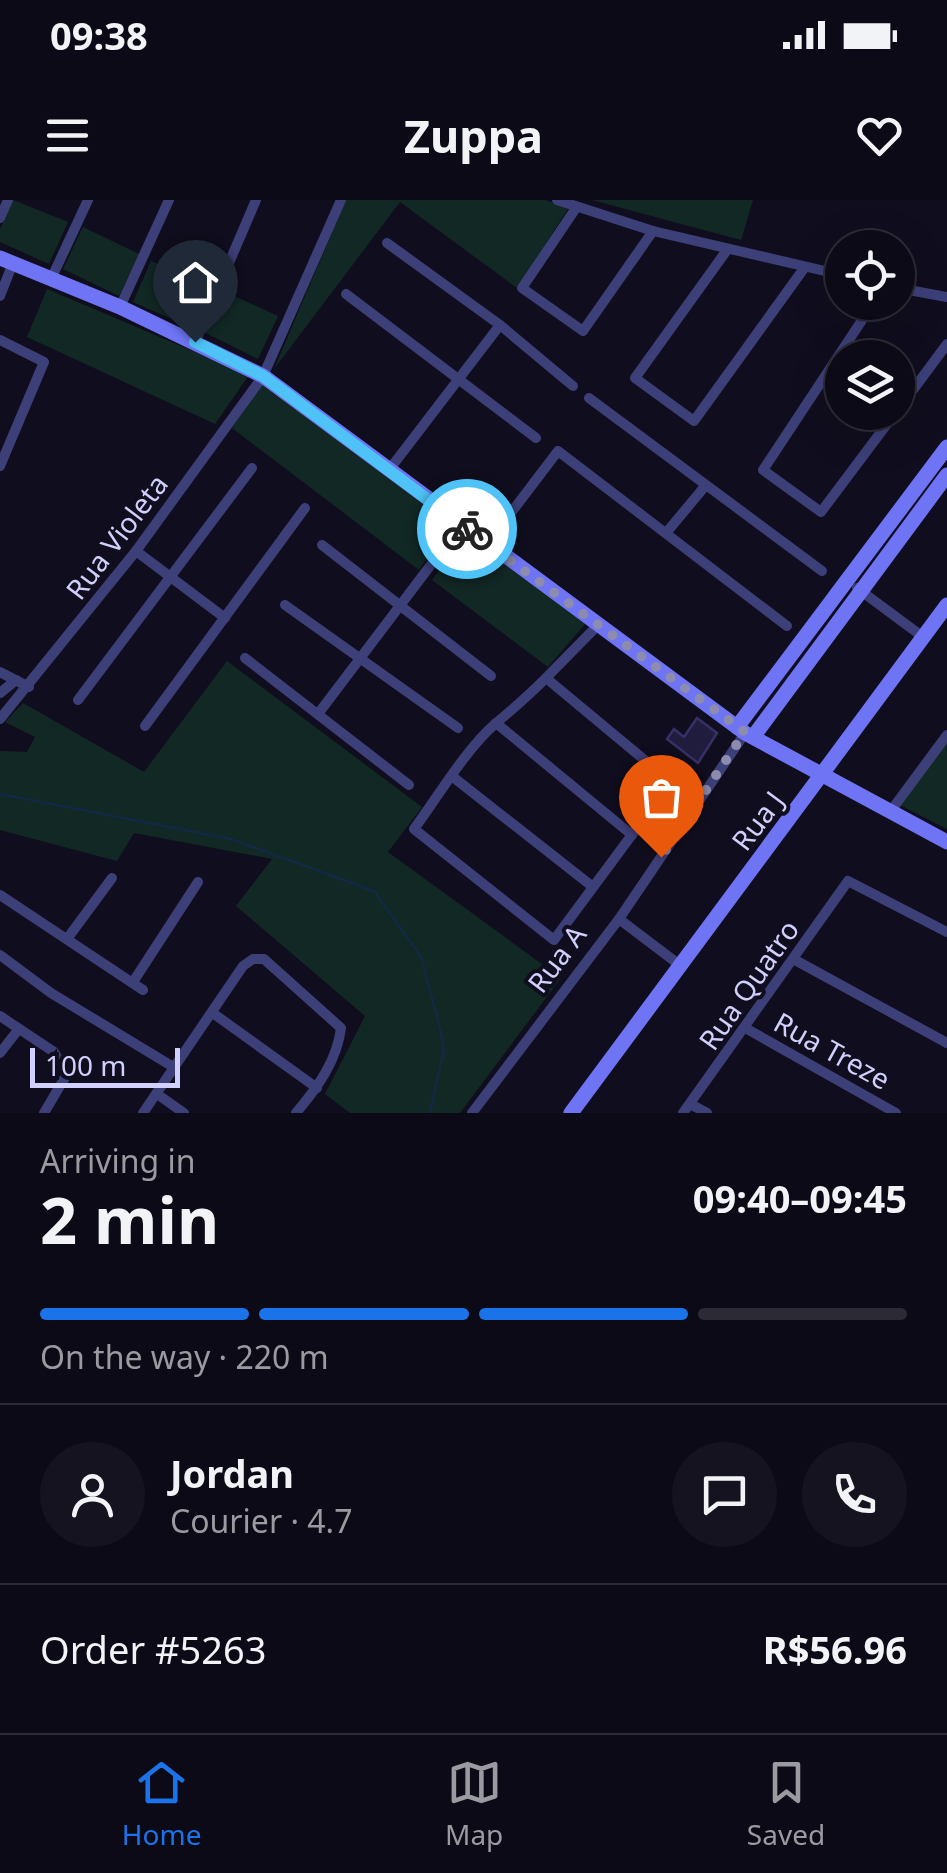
<!DOCTYPE html>
<html lang="en">
<head>
<meta charset="utf-8">
<style>
	:root { --surface:#0c0a16; --page:#15131f; --text:#f1f3f6; --muted:#9a9aa1; --line:#2c2b35; --accent:#1a73e8 }
	body { margin:0; font-family:"Noto Sans",sans-serif; background:var(--page); color:var(--text); height:100vh; display:flex; flex-direction:column; font-size:38px; white-space:nowrap }
	* { box-sizing:border-box; margin:0 }
	p { font-size:32px; color:var(--muted) }
	.icon { flex:none; width:55px; height:55px; fill:none; stroke:currentColor; stroke-width:2; stroke-linecap:round; stroke-linejoin:round }
	.map { position:relative; height:913px; overflow:hidden }
	.sheet { display:flex; flex-direction:column; background:var(--surface); flex:1 }
	.sheet>* { flex:none }
	.buttons { position:absolute; left:825px; top:30px; display:grid; gap:20px }
	.buttons a { display:grid; place-items:center; width:90px; height:90px; border-radius:50%; background:var(--surface); box-shadow:0 10px 40px #0002,0 0 0 2px var(--line); font-size:50px }
	.scale { position:absolute; left:30px; bottom:25px; width:150px; box-sizing:border-box; padding-left:10px; border:5px solid #d1cffb; border-top:0; font-size:28px; line-height:35px; white-space:nowrap; color:#d1cffb; -webkit-text-stroke:8px #100e1e; paint-order:stroke }
	.pin { position:absolute; display:grid; place-items:center; width:85px; height:85px; color:#fff; margin:-102px -42px; border-radius:50% 50% 50% 0; rotate:-45deg; box-shadow:0 0 10px #0007 }
	.pin .icon { rotate:45deg }
	.courier { position:absolute; display:grid; place-items:center; width:100px; height:100px; margin:-50px; border:8px solid #4fc3f7; border-radius:50%; background:#fff; color:#222; box-shadow:0 2px 12px #0007 }
	.head em { font-style:normal; font-weight:700 }
	.head div { display:flex; flex-direction:column-reverse }
	.head { display:flex; align-items:center; justify-content:space-between; height:170px; padding:0 40px }
	h1 { font-size:65px; font-weight:700; line-height:75px }
	.bar { display:grid; grid-template-columns:repeat(4,1fr); gap:15px 10px; align-content:center; height:120px; padding:0 40px }
	.bar i { height:12px; border-radius:8px; background:var(--line) }
	.bar .active { background:var(--accent) }
	.bar p { grid-column:span 4 }
	.line { display:flex; align-items:center; gap:25px; padding:0 40px; border-top:2px solid var(--line) }
	.line div { flex:1 }
	.round { display:grid; place-items:center; flex:none; width:105px; height:105px; border-radius:52px; background:var(--page) }
	.status { display:flex; justify-content:space-between; align-items:center; height:70px; padding:0 50px; background:var(--surface); direction:ltr }
	.status svg { height:28px; fill:currentColor }
	header { display:flex; justify-content:space-between; align-items:center; height:130px; padding:0 40px; background:var(--surface); font-size:45px; font-weight:700 }
	.tabs { display:flex; justify-content:space-around; align-items:center; height:140px; border-top:2px solid var(--line); background:var(--surface); font-size:28px; color:var(--muted) }
	.tabs a { display:grid; justify-items:center; gap:5px }
	.tabs .active { color:var(--accent) }
	.map>svg:first-child { display:block }
	.green { fill:#122825 }
	.lines { fill:none; stroke-linecap:round; stroke-linejoin:round }
	.stream { stroke:#122943; stroke-width:2.5 }
	.building { fill:#201c3e; stroke:#373068; stroke-width:2.5 }
	.street { stroke:#3d3f79; stroke-width:10 }
	.secondary { stroke:#6e74f3; stroke-width:15 }
	.done { stroke:#8d8bae; stroke-width:10; stroke-dasharray:0 18 }
	.route { stroke:#4fc3f7; stroke-width:12 }
	.labels { text-anchor:middle; stroke-width:8; stroke-linejoin:round; paint-order:stroke }
	.street-label { font-size:28px; fill:#d1cffb; stroke:#100e1e }
</style>
</head>
<body>
<div class="status"><b>09:38</b><svg viewBox="0 0 49 12"><path d="M0 12V9h3v3zM5 12V6h3v6zM10 12V3h3v9zM15 12V0h3v12zM26 1h20v11H26zM47 4h2v5h-2z"/></svg></div>
<header><svg class="icon" aria-label="menu" viewBox="0 0 24 24"><path d="M4 6h16M4 12h16M4 18h16"/></svg>Zuppa<svg class="icon" aria-label="heart" viewBox="0 0 24 24"><path d="M12 20l-8-8c-3-5 5-10 8-4 3-6 11-1 8 4z"/></svg></header>
<div class="map">
<svg width="947" height="913" viewBox="0 0 947 913">
	<rect width="100%" height="100%" fill="#100e1e"/>
	<g class="green">
		<path d="M13 0 68 22 49 64 0 42V29Z"/>
		<path d="M346 0H546L568 9 517 88 400 2 274 169Z"/>
		<path d="M592 0H753L741 40Z"/>
		<path d="M83 27 139 54 119 96 63 69Z"/>
		<path d="M151 61 206 85 188 126 133 102Z"/>
		<path d="M47 89 249 175 215 224 27 137Z"/>
		<path d="M223 91 278 116 258 159 204 132Z"/>
		<path d="M262 184 452 324 419 370 232 228Z"/>
		<path d="M466 334 586 423 548 467 432 380Z"/>
		<path d="M227 461 422 607 388 652 561 778 460 913H350L325 894 365 816 236 706 272 659 134 633 117 661 0 630V551L27 552 35 537 5 522 23 503 144 572Z"/>
		<path d="M947 540V629L900 605Z"/>
	</g>
	<g class="lines">
		<path class="stream" d="M0 594 231 639 374 691 421 757 441 832 444 850 430 913"/>
	</g>
	<path class="building" d="M697 518 717 533 698 563 667 539 674 529 684 537Z"/>
	<g class="lines">
		<g class="street">
			<path d="M557 0 653 31 842 75"/>
			<path d="M576 8 522 88 583 131 653 31"/>
			<path d="M0 18 8 0"/>
			<path d="M387 43 500 125 573 186"/>
			<path d="M727 50 635 178 694 221 805 67"/>
			<path d="M52 77 88 0"/>
			<path d="M898 88 947 97"/>
			<path d="M346 94 536 238"/>
			<path d="M0 96 13 63"/>
			<path d="M874 102 763 270 821 312 896 212"/>
			<path d="M120 107 169 0"/>
			<path d="M0 140 44 162 0 266"/>
			<path d="M195 142 256 0"/>
			<path d="M589 198 822 371"/>
			<path d="M898 210 947 144"/>
			<path d="M389 270 500 125"/>
			<path d="M666 333 706 285"/>
			<path d="M488 343 558 251 787 426"/>
			<path d="M322 345 491 476"/>
			<path d="M136 351 225 418"/>
			<path d="M857 388 923 437"/>
			<path d="M285 405 458 528"/>
			<path d="M245 458 409 585"/>
			<path d="M0 472 29 487"/>
			<path d="M546 478 671 582 554 740 414 629C437 598 466 549 495 524 513 509 529 495 546 478L598 425"/>
			<path d="M0 493 16 480"/>
			<path d="M78 500 252 268"/>
			<path d="M318 514 461 325"/>
			<path d="M0 519 136 351 263 176 341 0"/>
			<path d="M496 523 632 635"/>
			<path d="M145 526 305 308"/>
			<path d="M453 577 593 687"/>
			<path d="M890 612 947 535"/>
			<path d="M0 695 143 790"/>
			<path d="M619 719 681 766"/>
			<path d="M67 739 112 678"/>
			<path d="M0 755 51 793 175 868"/>
			<path d="M795 760 947 843"/>
			<path d="M133 782 198 682"/>
			<path d="M214 814 317 888"/>
			<path d="M0 816 54 852 67 874 44 913"/>
			<path d="M747 829 896 913"/>
			<path d="M0 853 18 830"/>
			<path d="M157 894 184 913"/>
			<path d="M690 904 707 913"/>
			<path d="M143 913 243 766 253 759H264L341 828C337 861 317 888 296 913"/>
			<path d="M472 913 619 719 745 533"/>
			<path d="M683 913 848 681 947 732"/>
		</g>
		<g class="secondary">
			<path d="M0 58 120 107 263 176 745 533 947 642"/>
			<path d="M737 527 947 247"/>
			<path d="M753 537 947 275"/>
			<path d="M571 913 947 405"/>
		</g>
	</g>
	<g class="lines">
		<path class="done" d="M467 329 745 532 661 657"/>
		<path class="route" d="M195 142 263 176 467 329"/>
	</g>
	<g class="labels">
		<g class="street-label">
			<text transform="translate(117 337) rotate(-53)" y="10">Rua Violeta</text>
			<text transform="translate(758 621) rotate(-53)" y="10">Rua J</text>
			<text transform="translate(557 759) rotate(-53)" y="10">Rua A</text>
			<text transform="translate(749 785) rotate(-55)" y="10">Rua Quatro</text>
			<text transform="translate(832 851) rotate(29)" y="10">Rua Treze</text>
		</g>
	</g>
</svg>
<div class="buttons">
<a><svg class="icon" aria-label="locate" viewBox="0 0 24 24"><circle cx="12" cy="12" r="6"/><path d="M12 2v4M12 18v4M2 12h4M18 12h4"/></svg></a>
<a><svg class="icon" aria-label="layers" viewBox="0 0 24 24"><path d="M12 4l9 5-9 5-9-5zM3 14l9 5 9-5"/></svg></a>
</div>
<div class="scale">100 m</div>
<div class="pin" style="left:661px;top:657px;background:#ea580c"><svg class="icon" aria-label="bag" viewBox="0 0 24 24"><path d="M5 8h14l-1 12H6zM9 8a3 3 0 0 1 6 0"/></svg></div>
<div class="pin" style="left:195px;top:142px;background:#1f2937"><svg class="icon" aria-label="home" viewBox="0 0 24 24"><path d="M3 11l9-7 9 7M6 9v11h12V9"/></svg></div>
<div class="courier" style="left:467px;top:329px"><svg class="icon" aria-label="bike" viewBox="0 0 24 24"><circle cx="6" cy="16" r="4"/><circle cx="18" cy="16" r="4"/><path d="M6 16l4-8h5l3 8M10 8l3 8H6M13 5h3"/></svg></div>
</div>
<section class="sheet">
<div class="head"><div><h1>2 min</h1><p>Arriving in</p></div><em>09:40–09:45</em></div>
<div class="bar"><i class="active"></i><i class="active"></i><i class="active"></i><i></i><p>On the way · 220 m</p></div>
<div class="line" style="height:180px"><a class="round"><svg class="icon" aria-label="person" viewBox="0 0 24 24"><circle cx="12" cy="8" r="4"/><path d="M4 21q1-7 8-7t8 7"/></svg></a><div><b>Jordan</b><p>Courier · 4.7</p></div><a class="round"><svg class="icon" aria-label="chat" viewBox="0 0 24 24"><path d="M4 5h16v11H9l-5 4z"/></svg></a><a class="round"><svg class="icon" aria-label="phone" viewBox="0 0 24 24"><path d="M5 4h4l2 5-3 2q2 4 5 5l2-3 5 2v4C11 20 4 13 5 4z"/></svg></a></div>
<div class="line" style="height:130px"><div>Order #5263</div><b>R$56.96</b></div>
</section>
<nav class="tabs">
<a class="active"><svg class="icon" aria-label="home" viewBox="0 0 24 24"><path d="M3 11l9-7 9 7M6 9v11h12V9"/></svg>Home</a>
<a><svg class="icon" aria-label="map" viewBox="0 0 24 24"><path d="M3 6l6-2 6 2 6-2v14l-6 2-6-2-6 2zM9 4v14M15 6v14"/></svg>Map</a>
<a><svg class="icon" aria-label="saved" viewBox="0 0 24 24"><path d="M7 4h10v16l-5-4-5 4z"/></svg>Saved</a>
</nav>
</body>
</html>
